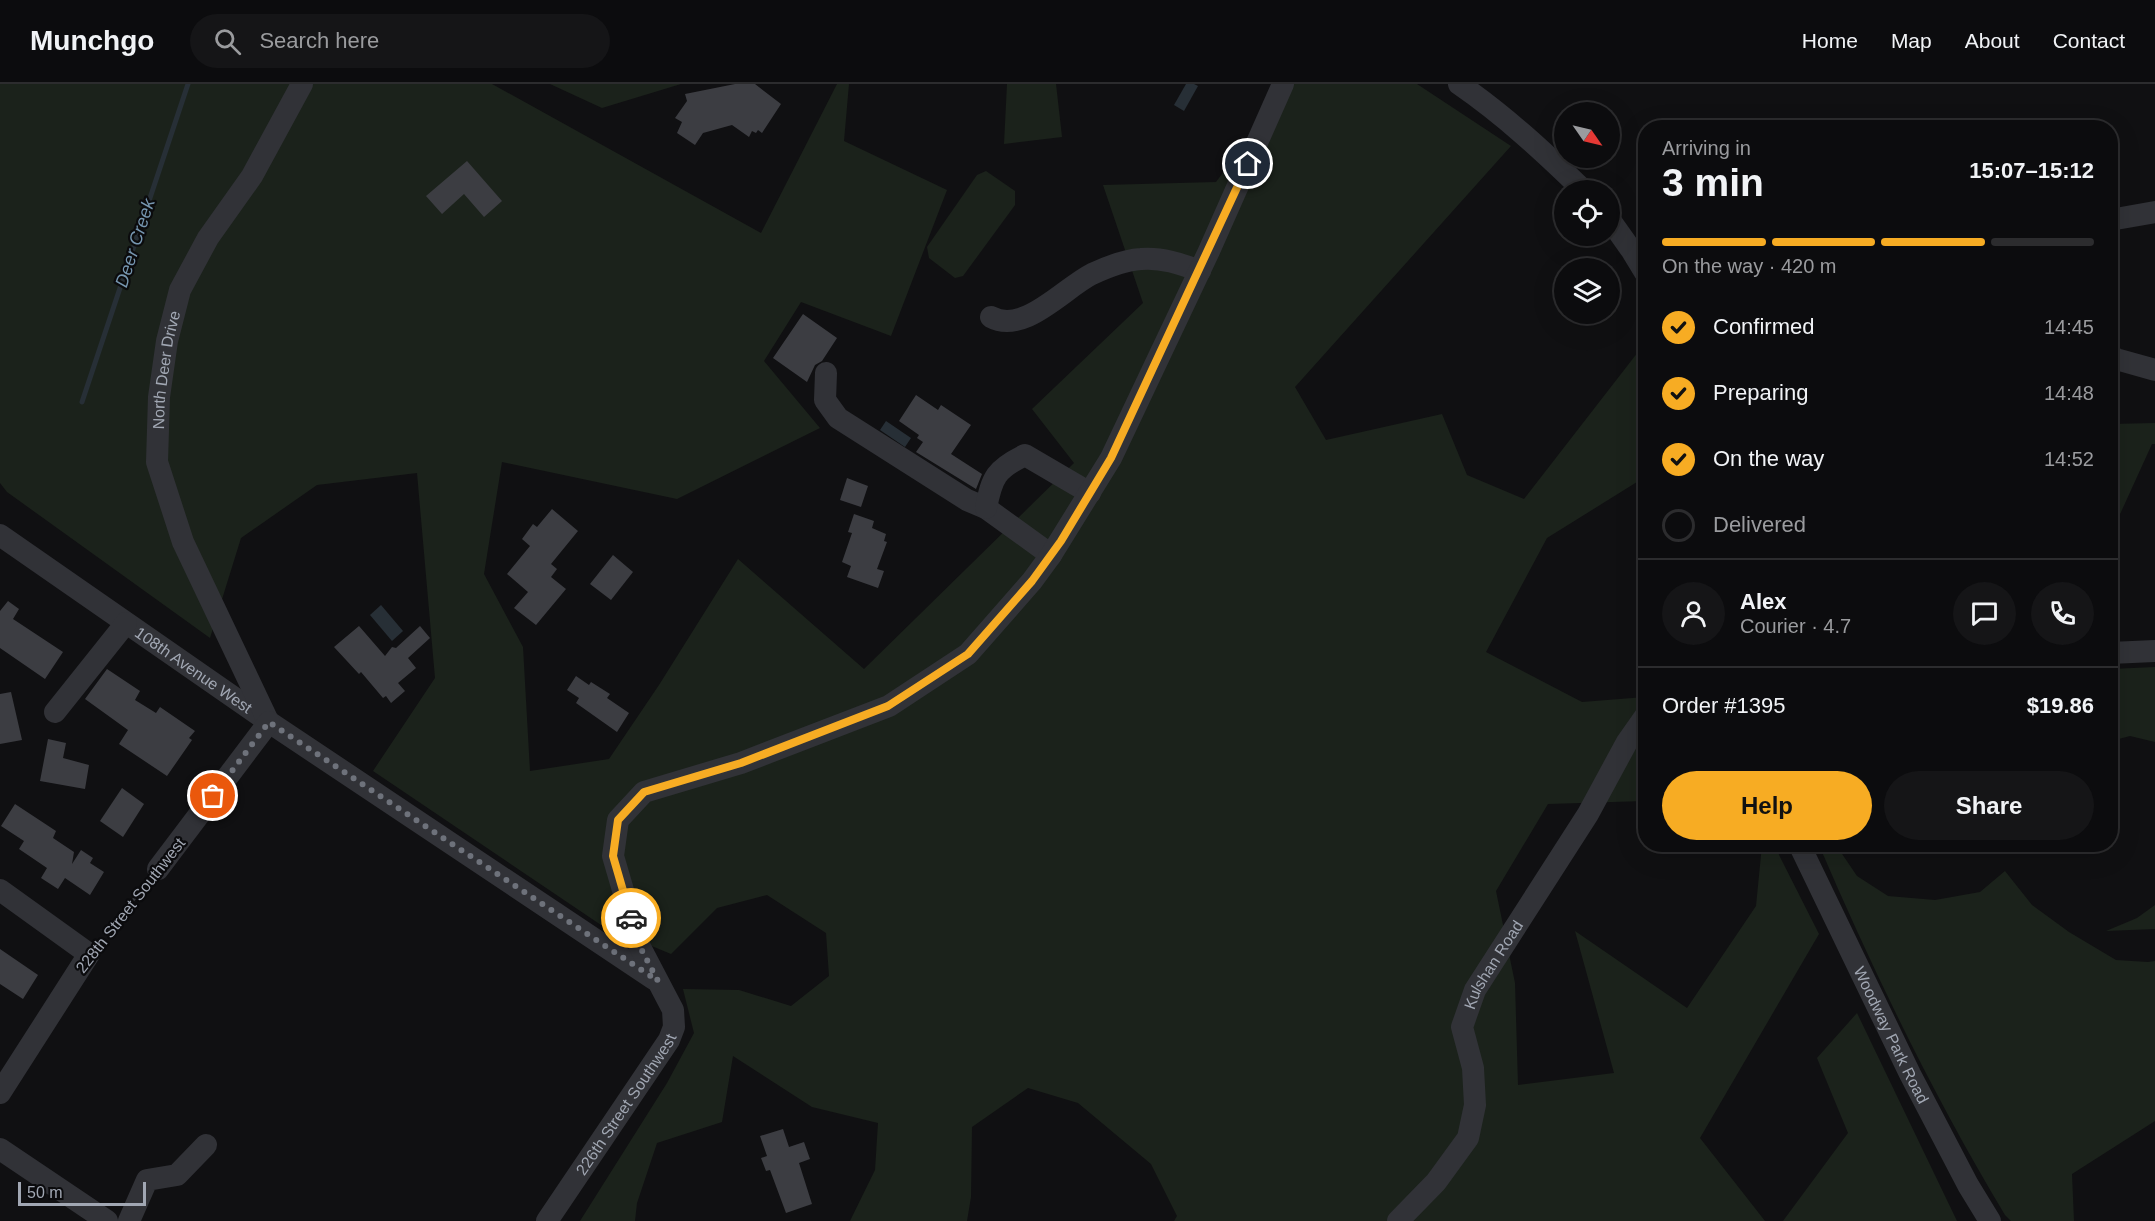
<!DOCTYPE html>
<html lang="en">
<head>
<meta charset="utf-8">
<style>
	:root { --surface:#0c0c0e; --page:#151517; --text:#f1f3f6; --muted:#9a9b9e; --line:#2c2c2e; --accent:#f7ac23 }
	body { margin:0; font-family:Helvetica,sans-serif; background:var(--page); color:var(--text); height:100vh; display:flex; flex-direction:column; font-size:22px; white-space:nowrap }
	* { box-sizing:border-box; margin:0 }
	p { font-size:20px; color:var(--muted) }
	.icon { flex:none; width:33px; height:33px; fill:none; stroke:currentColor; stroke-width:2; stroke-linecap:round; stroke-linejoin:round }
	.map { position:relative; flex:1; overflow:hidden }
	.side { position:absolute; left:1638px; top:36px; width:480px; height:732px; display:flex; flex-direction:column; background:var(--surface); border-radius:24px; box-shadow:0 6px 24px #0002,0 0 0 2px var(--line) }
	.side>* { flex:none }
	.needle { width:39px; rotate:124deg }
	.buttons { position:absolute; left:1554px; top:18px; display:grid; gap:12px }
	.buttons a { display:grid; place-items:center; width:66px; height:66px; border-radius:50%; background:var(--surface); box-shadow:0 6px 24px #0002,0 0 0 2px var(--line); font-size:30px }
	.scale { position:absolute; left:18px; bottom:15px; width:128px; box-sizing:border-box; padding-left:6px; border:3px solid #a1a7b3; border-top:0; font-size:16px; line-height:21px; white-space:nowrap; color:#a1a7b3; -webkit-text-stroke:4px #0b0b0d; paint-order:stroke }
	.pin { position:absolute; display:grid; place-items:center; width:51px; height:51px; color:#fff; margin:-26px; border:3px solid #fff; border-radius:50%; box-shadow:0 2px 6px #0007 }
	.courier { position:absolute; display:grid; place-items:center; width:60px; height:60px; margin:-30px; border:4px solid #f7ac23; border-radius:50%; background:#fff; color:#222; box-shadow:0 2px 8px #0007 }
	.head em { font-style:normal; font-weight:700 }
	.head div { display:flex; flex-direction:column-reverse }
	.head { display:flex; align-items:center; justify-content:space-between; height:102px; padding:0 24px }
	h1 { font-size:39px; font-weight:700; line-height:45px }
	.bar { display:grid; grid-template-columns:repeat(4,1fr); gap:9px 6px; align-content:center; height:72px; padding:0 24px }
	.bar i { height:8px; border-radius:4px; background:var(--line) }
	.bar .selected { background:var(--accent) }
	.bar p { grid-column:span 4 }
	.line { display:flex; align-items:center; gap:15px; padding:0 24px; border-top:2px solid var(--line) }
	.line div { flex:1 }
	.round { display:grid; place-items:center; flex:none; width:63px; height:63px; border-radius:32px; background:var(--page) }
	ol { padding:0 24px; list-style:none }
	li { display:flex; align-items:center; gap:18px; height:66px }
	li p { margin-inline-start:auto }
	li .icon { padding:6px; border-radius:50%; background:var(--accent); color:#111; stroke-width:4 }
	li:last-child { color:var(--muted) }
	li i { width:33px; height:33px; border:3px solid var(--line); border-radius:50% }
	.action { display:flex; gap:12px; margin-top:auto; padding:12px 24px }
	.action a { flex:1; height:69px; border-radius:36px; background:var(--accent); color:#111; font-size:24px; font-weight:700; line-height:69px; text-align:center }
	.action a+a { background:var(--page); color:var(--text) }
	header { display:flex; align-items:center; gap:36px; box-sizing:border-box; height:84px; padding:0 30px; background:var(--surface); border-bottom:2px solid var(--line) }
	header strong { font-size:28px }
	nav { display:flex; gap:33px; margin-inline-start:auto; font-size:21px }
	.search { width:420px; height:54px; background:var(--page); display:flex; align-items:center; gap:15px; box-sizing:border-box; padding:0 21px; border-radius:33px; color:var(--muted); font-size:22px }
	.map>svg:first-child { display:block }
	.green { fill:#1b221b }
	.water { fill:#272f36 }
	.lines { fill:none; stroke-linecap:round; stroke-linejoin:round }
	.stream { stroke:#272f36; stroke-width:5 }
	.building { fill:#3c3d42 }
	.path { stroke:#37393e; stroke-width:3; stroke-dasharray:3 4.5; stroke-linecap:butt }
	.minor { stroke:#313237; stroke-width:22 }
	.done { stroke:#6e727b; stroke-width:6; stroke-dasharray:0 10.8 }
	.route { stroke:#f7ac23; stroke-width:8 }
	.labels { text-anchor:middle; stroke-width:4.5; stroke-linejoin:round; paint-order:stroke }
	.street-label { font-size:16px; fill:#a1a7b3; stroke:#0b0b0d }
	.water-label { font-size:18px; font-style:italic; fill:#7696b0; stroke:#0b0b0d }
</style>
</head>
<body>
<header>
<strong>Munchgo</strong>
<div class="search"><svg class="icon" aria-label="search" viewBox="0 0 24 24"><circle cx="10" cy="10" r="6"/><path d="M15 15l6 6"/></svg>Search here</div>
<nav><a>Home</a><a>Map</a><a>About</a><a>Contact</a></nav>
</header>
<div class="map">
<svg width="2155" height="1137" viewBox="0 0 2155 1137">
	<rect width="100%" height="100%" fill="#101012"/>
	<g class="green">
		<path d="M0 0H492L761 149 837 0H849L844 57 947 106 891 252 801 218 764 277 820 344 677 415 502 378 484 490 523 563 530 687 609 675 659 601 738 475 864 585 1074 379 1032 325 1143 219 1103 101 1216 98 1289 0H1417L1511 62 1295 303 1326 356 1442 330 1467 391 1524 415 1645 259V393L1547 454 1486 568 1582 618 1645 613V717L1548 720 1496 807 1515 899 1518 1001 1614 989 1575 847 1687 924 1756 822 1762 761H1774L1819 850 1700 1054 1765 1137H1174L1177 1132 1151 1080 1078 1019 1028 1004 972 1043 971 1113 967 1137H850L875 1086 878 1039 812 1023 733 972 722 1038 657 1059 637 1119 635 1137H580L667 999 694 949 683 905 739 906 791 922 829 892 826 849 767 811 717 824 671 870 601 841 373 687 435 594 417 389 317 401 241 454 210 554 7 408 0 399Z"/>
		<path d="M550 0H681L602 24Z"/>
		<path d="M1007 0H1056L1062 53 1004 60Z"/>
		<path d="M986 87 1015 107V121L963 192 955 194 929 174 927 163 977 91Z"/>
		<path d="M2155 339V360H2152L2111 450V340Z"/>
		<path d="M2155 583V658L2130 652 2111 657V585Z"/>
		<path d="M1819 761H1836L1857 792 1888 812 1935 816 1980 808 2005 787 2032 821 2069 848 2116 876 2148 878 2155 877V1037L2072 1090 2074 1137H2011L2005 1131C1934 1013 1873 887 1819 761Z"/>
		<path d="M2155 821V845L2106 847 2137 834Z"/>
		<path d="M1857 929 1957 1137H1783L1848 1049 1817 974Z"/>
	</g>
	<g class="water">
		<path d="M1186 0H1194L1198 2 1184 27 1174 21Z"/>
		<path d="M886 337 911 354 905 363 880 346Z"/>
		<path d="M381 521 403 547 392 557 370 531Z"/>
	</g>
	<g class="lines">
		<path class="stream" d="M82 318 188 0"/>
	</g>
	<g class="building">
		<path d="M735 0H755L781 20 762 49 758 46 756 49 752 47 749 53 732 41 703 49 695 61 677 49 682 38 675 34 687 17 685 10Z"/>
		<path d="M467 77 502 117 484 133 464 110 442 130 426 112Z"/>
		<path d="M803 230 837 254 822 277 815 281 807 298 773 274Z"/>
		<path d="M916 311 938 326 941 321 971 341 951 370 982 390 976 405 916 368 923 358 917 354 919 351 899 337Z"/>
		<path d="M847 394 868 402 861 423 840 416Z"/>
		<path d="M552 425 578 447 551 480 557 485 551 493 566 505 536 541 514 524 528 508 507 490 530 462 522 455 533 440 537 443Z"/>
		<path d="M854 430 874 437 872 444 886 450 884 457 887 458 877 485 884 487 878 504 847 493 851 482 842 478 852 449 848 448Z"/>
		<path d="M613 471 633 488 611 516 590 500Z"/>
		<path d="M8 517 19 525 13 535 63 568 45 595 0 564V527Z"/>
		<path d="M359 542 385 572 392 563 396 564 420 542 430 554 408 574 416 584 398 599 405 607 391 619 386 612 383 614 361 588 359 590 334 563Z"/>
		<path d="M107 585 140 607 135 616 156 629 160 623 195 647 189 654 192 656 167 692 119 660 128 646 85 615Z"/>
		<path d="M576 592 589 601 591 598 610 610 607 614 629 629 617 648 576 619 579 614 567 606Z"/>
		<path d="M11 608 22 656 0 660V610Z"/>
		<path d="M48 655 66 659 63 674 89 681 85 705 40 697Z"/>
		<path d="M122 704 144 720 123 753 100 737Z"/>
		<path d="M15 720 56 747 53 754 74 768 72 780 81 766 93 774 90 779 104 788 90 811 65 794 58 805 41 794 47 784 19 765 24 757 1 742Z"/>
		<path d="M0 865 38 891 23 915 0 900Z"/>
		<path d="M783 1045 789 1063 804 1058 810 1075 799 1079 812 1120 786 1129 770 1086 766 1087 761 1074 767 1072 760 1052Z"/>
	</g>
	<g class="lines">
		<path class="path" d="M100 857 147 799"/>
		<g class="minor">
			<path d="M1459 0C1504 31 1544 68 1583 106"/>
			<path d="M1610 136 1632 167 1646 190"/>
			<path d="M2110 136 2155 128"/>
			<path d="M991 233C1024 251 1064 204 1092 190 1107 183 1125 176 1141 175 1161 173 1181 180 1200 187"/>
			<path d="M2110 271 2116 275 2155 286"/>
			<path d="M826 289 825 316 838 334 967 416 986 424 1051 471"/>
			<path d="M986 424C992 393 996 385 1025 371L1090 409"/>
			<path id="s1" d="M0 451 269 638 654 895"/>
			<path d="M2110 569 2155 567"/>
			<path d="M55 628 126 539"/>
			<path id="s2" d="M268 637 183 458 157 378 159 313 167 257 180 206 208 154 252 92 302 0"/>
			<path id="s3" d="M1799 760 1910 990 1968 1101 1990 1137"/>
			<path d="M158 785 269 638"/>
			<path d="M0 806 89 870 0 1009"/>
			<path d="M0 1065 107 1137"/>
			<path d="M129 1137 147 1096 177 1091 206 1061"/>
			<path id="s4" d="M547 1137 669 956 674 943 673 926 639 861 613 772 618 736 644 708 741 679 889 622 968 570 1032 497 1051 471 1111 374 1209 167 1283 0"/>
			<path id="s5" d="M1398 1137 1436 1098 1468 1054 1475 1021 1473 984 1462 943 1475 906 1588 730 1627 658 1646 631"/>
		</g>
	</g>
	<g class="lines">
		<path class="done" d="M213 712 269 638 658 897 639 861 631 834"/>
		<path class="route" d="M631 834 613 772 618 736 644 708 741 679 888 622 968 570 1032 497 1061 457 1111 374 1248 80"/>
	</g>
	<g class="labels">
		<g class="street-label">
			<text dy="6" stroke="none"><textPath href="#s2" startOffset="375">North Deer Drive</textPath></text>
			<text dy="6" stroke="none"><textPath href="#s1" startOffset="236">108th Avenue West</textPath></text>
			<text transform="translate(130 821) rotate(-52)" y="6">228th Street Southwest</text>
			<text dy="6" stroke="none"><textPath href="#s5" startOffset="292">Kulshan Road</textPath></text>
			<text dy="6" stroke="none"><textPath href="#s3" startOffset="212">Woodway Park Road</textPath></text>
			<text dy="6" stroke="none"><textPath href="#s4" startOffset="141">226th Street Southwest</textPath></text>
		</g>
		<g class="water-label">
			<text transform="translate(135 159) rotate(-72)" y="6">Deer Creek</text>
		</g>
	</g>
</svg>
<div class="buttons">
<a><svg class="needle" viewBox="-14 -14 28 28"><path d="M0-13l5 13h-10z" fill="#e53935"/><path d="M0 13l5-13h-10z" fill="#9a9b9e"/></svg></a>
<a><svg class="icon" aria-label="locate" viewBox="0 0 24 24"><circle cx="12" cy="12" r="6"/><path d="M12 2v4M12 18v4M2 12h4M18 12h4"/></svg></a>
<a><svg class="icon" aria-label="layers" viewBox="0 0 24 24"><path d="M12 4l9 5-9 5-9-5zM3 14l9 5 9-5"/></svg></a>
</div>
<div class="scale">50 m</div>
<div class="pin" style="left:213px;top:712px;background:#ea580c"><svg class="icon" aria-label="bag" viewBox="0 0 24 24"><path d="M5 8h14l-1 12H6zM9 8a3 3 0 0 1 6 0"/></svg></div>
<div class="pin" style="left:1248px;top:80px;background:#1f2937"><svg class="icon" aria-label="home" viewBox="0 0 24 24"><path d="M3 11l9-7 9 7M6 9v11h12V9"/></svg></div>
<div class="courier" style="left:631px;top:834px"><svg class="icon" aria-label="car" viewBox="0 0 24 24"><path d="M5 17H2v-5l4-1 3-4h7l3 4 3 1v5h-3M9 17h6M6 11h13"/><circle cx="7" cy="17" r="2"/><circle cx="17" cy="17" r="2"/></svg></div>
<section class="side">
<div class="head"><div><h1>3 min</h1><p>Arriving in</p></div><em>15:07–15:12</em></div>
<div class="bar"><i class="selected"></i><i class="selected"></i><i class="selected"></i><i></i><p>On the way · 420 m</p></div>
<ol>
<li><svg class="icon" aria-label="check" viewBox="0 0 24 24"><path d="M5 12l5 5 9-10"/></svg>Confirmed<p>14:45</p></li>
<li><svg class="icon" aria-label="check" viewBox="0 0 24 24"><path d="M5 12l5 5 9-10"/></svg>Preparing<p>14:48</p></li>
<li><svg class="icon" aria-label="check" viewBox="0 0 24 24"><path d="M5 12l5 5 9-10"/></svg>On the way<p>14:52</p></li>
<li><i></i>Delivered</li>
</ol>
<div class="line" style="height:108px"><a class="round"><svg class="icon" aria-label="person" viewBox="0 0 24 24"><circle cx="12" cy="8" r="4"/><path d="M4 21q1-7 8-7t8 7"/></svg></a><div><b>Alex</b><p>Courier · 4.7</p></div><a class="round"><svg class="icon" aria-label="chat" viewBox="0 0 24 24"><path d="M4 5h16v11H9l-5 4z"/></svg></a><a class="round"><svg class="icon" aria-label="phone" viewBox="0 0 24 24"><path d="M5 4h4l2 5-3 2q2 4 5 5l2-3 5 2v4C11 20 4 13 5 4z"/></svg></a></div>
<div class="line" style="height:78px"><div>Order #1395</div><b>$19.86</b></div>
<div class="action"><a>Help</a><a>Share</a></div>
</section>
</div>
</body>
</html>
